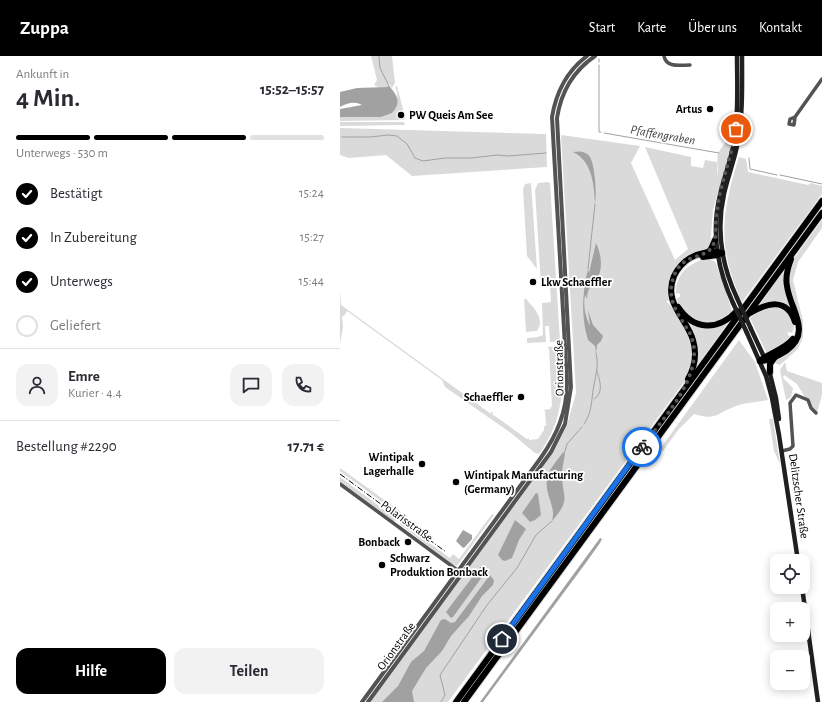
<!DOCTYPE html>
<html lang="de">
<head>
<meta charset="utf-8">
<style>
	:root { --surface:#fff; --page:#f2f2f3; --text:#2b2b33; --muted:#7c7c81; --line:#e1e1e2; --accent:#000 }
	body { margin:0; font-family:"Alegreya Sans",sans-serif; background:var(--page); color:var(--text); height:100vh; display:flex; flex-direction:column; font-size:15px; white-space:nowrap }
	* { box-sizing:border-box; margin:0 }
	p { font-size:13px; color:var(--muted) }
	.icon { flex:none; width:22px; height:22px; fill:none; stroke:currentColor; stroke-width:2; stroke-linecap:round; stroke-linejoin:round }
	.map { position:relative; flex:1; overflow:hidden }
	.side { display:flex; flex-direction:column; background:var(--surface); width:340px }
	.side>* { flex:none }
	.buttons { position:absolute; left:430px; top:498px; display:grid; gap:8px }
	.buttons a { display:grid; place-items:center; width:40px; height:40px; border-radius:8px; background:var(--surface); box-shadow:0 2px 10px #0003; font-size:20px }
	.pin { position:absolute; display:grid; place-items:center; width:34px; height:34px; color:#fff; margin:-17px; border:2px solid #fff; border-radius:50%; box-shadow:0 1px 4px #0007 }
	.courier { position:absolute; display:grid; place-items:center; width:40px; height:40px; margin:-20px; border:3px solid #1a73e8; border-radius:50%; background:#fff; color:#222; box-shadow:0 1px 5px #0007 }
	.overview em { font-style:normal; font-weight:700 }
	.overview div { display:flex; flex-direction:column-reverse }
	.overview { display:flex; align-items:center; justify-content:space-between; height:68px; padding:0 16px }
	h1 { font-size:26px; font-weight:700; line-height:30px }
	.bar { display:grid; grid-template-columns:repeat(4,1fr); gap:6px 4px; align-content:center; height:48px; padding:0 16px }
	.bar i { height:5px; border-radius:3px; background:var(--line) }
	.bar .on { background:var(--accent) }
	.bar p { grid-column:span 4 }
	.line { display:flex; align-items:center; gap:10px; padding:0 16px; border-top:1px solid var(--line) }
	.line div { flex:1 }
	.round { display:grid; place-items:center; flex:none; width:42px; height:42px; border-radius:12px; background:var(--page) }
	ol { padding:0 16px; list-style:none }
	li { display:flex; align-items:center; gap:12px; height:44px }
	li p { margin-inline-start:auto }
	li .icon { padding:4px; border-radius:50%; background:var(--accent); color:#fff; stroke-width:4 }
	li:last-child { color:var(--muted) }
	li i { width:22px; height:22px; border:2px solid var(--line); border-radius:50% }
	.action { display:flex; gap:8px; margin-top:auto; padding:8px 16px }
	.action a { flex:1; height:46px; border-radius:12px; background:var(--accent); color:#fff; font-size:16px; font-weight:700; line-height:46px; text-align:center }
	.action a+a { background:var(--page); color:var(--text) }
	header { display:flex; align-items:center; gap:24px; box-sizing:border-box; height:56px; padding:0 20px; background:var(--accent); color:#fff }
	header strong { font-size:19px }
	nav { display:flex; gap:22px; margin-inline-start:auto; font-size:14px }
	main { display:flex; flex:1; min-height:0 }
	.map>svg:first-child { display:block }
	.green { fill:#dadada }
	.water { fill:#a1a1a1 }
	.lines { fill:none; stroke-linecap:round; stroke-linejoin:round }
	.stream { stroke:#a1a1a1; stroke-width:1 }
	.motorway-casing { stroke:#dbdbdb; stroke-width:8 }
	.minor { stroke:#535353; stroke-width:3.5 }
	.tertiary { stroke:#535353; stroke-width:4 }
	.secondary { stroke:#202020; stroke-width:4.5 }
	.motorway { stroke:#000; stroke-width:6 }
	.rail { stroke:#000; stroke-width:1; stroke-dasharray:6 2 1 2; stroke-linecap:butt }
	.secondary-bridge { stroke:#202020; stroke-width:4.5 }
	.done { stroke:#595959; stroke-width:4; stroke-dasharray:0 7.2 }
	.route { stroke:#1a73e8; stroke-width:5 }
	.poi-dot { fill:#000; stroke:#fff; stroke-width:1.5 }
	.labels { text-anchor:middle; stroke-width:3.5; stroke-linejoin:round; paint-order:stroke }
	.poi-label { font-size:12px; font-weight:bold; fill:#000; stroke:#fff; text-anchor:end }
	.street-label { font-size:12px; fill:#000; stroke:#fff }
	.water-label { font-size:13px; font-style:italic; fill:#424242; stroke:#fff }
</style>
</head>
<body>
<header>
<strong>Zuppa</strong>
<nav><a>Start</a><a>Karte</a><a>Über uns</a><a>Kontakt</a></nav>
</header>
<main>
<section class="side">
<div class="overview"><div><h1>4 Min.</h1><p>Ankunft in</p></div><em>15:52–15:57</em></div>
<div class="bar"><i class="on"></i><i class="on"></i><i class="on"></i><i></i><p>Unterwegs · 530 m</p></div>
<ol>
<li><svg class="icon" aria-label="check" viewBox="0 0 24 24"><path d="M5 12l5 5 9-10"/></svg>Bestätigt<p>15:24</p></li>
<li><svg class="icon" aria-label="check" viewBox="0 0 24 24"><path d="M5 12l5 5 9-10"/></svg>In Zubereitung<p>15:27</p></li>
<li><svg class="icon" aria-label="check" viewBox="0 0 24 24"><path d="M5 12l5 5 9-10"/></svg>Unterwegs<p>15:44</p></li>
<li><i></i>Geliefert</li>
</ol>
<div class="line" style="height:72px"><a class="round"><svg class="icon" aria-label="person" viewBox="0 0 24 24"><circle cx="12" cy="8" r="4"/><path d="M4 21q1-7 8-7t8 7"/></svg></a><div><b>Emre</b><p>Kurier · 4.4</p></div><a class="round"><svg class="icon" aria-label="chat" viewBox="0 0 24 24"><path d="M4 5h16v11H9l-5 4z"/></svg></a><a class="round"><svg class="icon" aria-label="phone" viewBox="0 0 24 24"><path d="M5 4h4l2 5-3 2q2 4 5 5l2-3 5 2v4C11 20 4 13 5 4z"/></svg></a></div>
<div class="line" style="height:52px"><div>Bestellung #2290</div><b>17.71 €</b></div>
<div class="action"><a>Hilfe</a><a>Teilen</a></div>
</section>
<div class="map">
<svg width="482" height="646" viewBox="0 0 482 646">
	<rect width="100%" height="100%" fill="#fff"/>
	<g class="green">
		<path d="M31 0H52L55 27 52 32 49 28 48 31 40 32 34 29 37 24Z"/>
		<path d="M57 30 65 61 64 64 0 65V61H41L52 57C58 51 59 37 55 31Z"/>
		<path d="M0 66H64L65 69 0 70Z"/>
		<path d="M0 72 206 78 207 111 72 120 46 99 9 102 0 99Z"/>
		<path d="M389 76 393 77 390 94 373 154 370 191 337 213 330 244 326 245C337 255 355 286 354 301 353 307 349 315 347 322L108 646H30L213 397 227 369 236 337 221 79 300 90 291 107 335 204 348 193 305 91 351 101V110L363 112 365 104 377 106V120C379 113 376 106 378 98 381 90 389 85 389 76Z"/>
		<path d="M399 101 406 103 408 116 468 129 471 127 482 130V138L402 246C377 191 381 158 399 101Z"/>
		<path d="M207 126 210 127 220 285 210 286 209 270H205L206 286 187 287V282L198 281 203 279 202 247 211 246 210 230H201L195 134 198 127Z"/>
		<path d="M191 127 197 213 187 200 183 133 185 128Z"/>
		<path d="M482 164V172L458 206 453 224 463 265V281L458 293 440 309 435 307V304L459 279 447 231 451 207Z"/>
		<path d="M367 203 374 205 376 207 393 257 375 269 352 264 338 248 337 242 340 241V238L336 237C335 219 350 205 367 203Z"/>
		<path d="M444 215 453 254 421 249 420 248Z"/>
		<path d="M0 235 1 249 151 358V356H153L152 358 187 383 189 382V384L198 383 204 374V370H206L205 355 203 354 210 353 212 350 209 293 207 291 221 290C223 332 225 362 199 398L195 397 171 377 105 331 102 324 7 255 4 260H2L3 271 0 287Z"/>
		<path d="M184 243H186C193 251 206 263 197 275L186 276Z"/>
		<path d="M433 249C444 254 460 263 452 277L448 276V279L451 281 445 289 427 298 410 262 416 256Z"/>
		<path d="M339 256 352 267H388L354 313 356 300Z"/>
		<path d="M399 284 415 306 428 344C417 346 406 346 396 350 377 357 376 365 354 358L338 374 323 395 320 393Z"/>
		<path d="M445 306 447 315 482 327V339L477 357 472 353 457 328 444 319 443 322 453 332 451 341 446 344 440 314Z"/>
		<path d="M429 363H433L440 408 434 395Z"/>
		<path d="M0 412 61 456V460L0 415Z"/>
		<path d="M0 421 58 464 53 465 0 426Z"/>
		<path d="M152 458 154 459 117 510 110 507 60 468 61 466 110 502 113 498 119 503Z"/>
	</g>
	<g class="water">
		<path d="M48 28C54 37 64 44 52 57L41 61H0V53L22 49C15 45 7 47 0 51V36L17 32 48 31Z"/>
		<path d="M233 96C239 95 246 95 250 101 255 110 257 138 255 148 254 128 252 105 233 96Z"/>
		<path d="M256 187C261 197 264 214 256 224 250 232 247 233 247 243L245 239C243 250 245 260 250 270L248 254 253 269 263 280 261 285 257 289 256 297 255 290 248 284C241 261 242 237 248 213L249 217Z"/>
		<path d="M225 395C225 403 222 410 222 417 222 443 232 442 212 465 218 446 195 432 215 407 218 403 221 398 225 395Z"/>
		<path d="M196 437 198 438 201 459 195 464 190 466 182 457Z"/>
		<path d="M175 464 186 473 179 484 172 502 165 505 162 504 158 499Z"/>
		<path d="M123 474 132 479V483L125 491 123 492 116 485Z"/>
		<path d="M260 482 262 483 260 487 245 508 143 646H140Z"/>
		<path d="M140 511H143L145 517 113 561 111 562 106 556Z"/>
		<path d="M150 519 154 524 153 529 142 540 129 560 111 580 102 595 86 612 72 635 74 646H42L58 630 71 606 84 595 101 564 105 563 111 567 115 566Z"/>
	</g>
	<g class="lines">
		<g class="stream">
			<path d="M39 0 40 12 48 28"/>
			<path d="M259 6V3"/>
			<path d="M259 9V76H261"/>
			<path d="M264 77 379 97"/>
			<path d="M2 81H30L48 79 57 80 67 88 75 102 83 105 105 102H131L157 99 168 100 206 97"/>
			<path d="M409 102 410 113 437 119"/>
			<path d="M440 119 482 128"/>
			<path d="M248 213 255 148"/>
			<path d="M254 343C264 337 260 325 257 315"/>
			<path d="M244 368C253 355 251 343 254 329 256 317 259 309 256 297"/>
			<path d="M225 395 227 388 242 371"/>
			<path d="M101 646 105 639 100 619 147 549 177 512 196 479 212 465"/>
		</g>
		<g class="motorway-casing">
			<g id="motorway">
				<path d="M367 197 371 193 375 184"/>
				<path d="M363 201 377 199 382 197"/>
				<path d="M338 251C354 275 378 275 397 255"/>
				<path d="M410 257C427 247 447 241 455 266"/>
				<path d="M420 305C429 305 438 300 446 295 473 276 450 254 447 230 445 221 448 211 451 203"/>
				<path d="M420 305C430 296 444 294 453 283"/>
				<path d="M430 316V308L435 301"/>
				<path d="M348 323C355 311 357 298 353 284 346 261 323 247 334 220 338 212 343 206 350 202 359 197 373 194 382 197"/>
				<path d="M116 646 482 145"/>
				<path d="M124 646 482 157"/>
			</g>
		</g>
		<g class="minor">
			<path d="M324 0C326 12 340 9 350 9"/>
			<path d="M455 61 450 63 449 68 454 69 455 61 482 23"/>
			<path d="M442 395 450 393 453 390 450 347 456 339 468 344 471 352 476 357"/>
			<path d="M0 428 120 516"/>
		</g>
		<g class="tertiary">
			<path d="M22 646 200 403C217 379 227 356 227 326L212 61C216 37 227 15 247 0"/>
			<path d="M28 646 211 396 225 368 231 331 217 62C221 36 233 15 255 0"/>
		</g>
		<g class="secondary">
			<path d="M397 242C382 210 376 174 384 138 388 120 395 103 398 85 403 57 402 28 402 0"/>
			<path d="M393 247C377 212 371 176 380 139 384 121 391 104 394 86 399 58 397 28 397 0"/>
			<path d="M411 273 425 303"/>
			<path d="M407 277 426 320 432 342 439 379 458 505"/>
			<path d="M429 314 436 342 439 363"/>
			<path d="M462 531 478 646"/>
		</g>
		<use href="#motorway" class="motorway"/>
		<path class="rail" d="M0 418 106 496"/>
		<g class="secondary-bridge">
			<path d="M397 242 411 273"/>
			<path d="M393 247 407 277"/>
		</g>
	</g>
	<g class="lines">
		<path class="done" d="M302 391C324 361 371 313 348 274 339 260 328 246 332 227 339 195 363 205 372 191 377 183 375 171 376 161 379 131 391 103 396 73"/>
		<path class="route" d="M162 583 302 391"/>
	</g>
	<g class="poi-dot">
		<circle cx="370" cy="53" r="4"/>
		<circle cx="61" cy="59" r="4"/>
		<circle cx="193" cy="226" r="4"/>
		<circle cx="181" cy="341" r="4"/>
		<circle cx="82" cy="408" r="4"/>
		<circle cx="116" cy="426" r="4"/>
		<circle cx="68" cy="486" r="4"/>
		<circle cx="42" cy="509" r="4"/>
	</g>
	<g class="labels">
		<g class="poi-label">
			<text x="362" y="57">Artus</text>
			<text x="69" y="63" text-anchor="start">PW Queis Am See</text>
			<text x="201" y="230" text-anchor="start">Lkw Schaeffler</text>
			<text x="173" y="345">Schaeffler</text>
			<text x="74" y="405">Wintipak<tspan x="74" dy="14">Lagerhalle</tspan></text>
			<text x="124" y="423" text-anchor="start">Wintipak Manufacturing<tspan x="124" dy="14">(Germany)</tspan></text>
			<text x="60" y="490">Bonback</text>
			<text x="50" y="506" text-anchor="start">Schwarz<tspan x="50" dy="14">Produktion Bonback</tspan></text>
		</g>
		<g class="street-label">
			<text transform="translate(219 312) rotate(-91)" y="4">Orionstraße</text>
			<text transform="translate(459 440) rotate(82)" y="4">Delitzscher Straße</text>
			<text transform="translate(67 465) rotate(36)" y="4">Polarisstraße</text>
			<text transform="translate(56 590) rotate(-54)" y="4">Orionstraße</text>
		</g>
		<g class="water-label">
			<text transform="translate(323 78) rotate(10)" y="5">Pfaffengraben</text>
		</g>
	</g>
</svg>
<div class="buttons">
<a><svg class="icon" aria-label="locate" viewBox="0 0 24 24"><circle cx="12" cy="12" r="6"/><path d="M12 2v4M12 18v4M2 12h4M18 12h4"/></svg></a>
<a>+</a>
<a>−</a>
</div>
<div class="pin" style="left:396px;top:73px;background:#ea580c"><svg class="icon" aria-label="bag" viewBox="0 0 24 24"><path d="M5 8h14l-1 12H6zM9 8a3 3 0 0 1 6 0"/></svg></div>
<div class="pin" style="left:162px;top:583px;background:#1f2937"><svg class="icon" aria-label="home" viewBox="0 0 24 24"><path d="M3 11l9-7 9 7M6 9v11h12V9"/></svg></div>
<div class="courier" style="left:302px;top:391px"><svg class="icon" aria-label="bike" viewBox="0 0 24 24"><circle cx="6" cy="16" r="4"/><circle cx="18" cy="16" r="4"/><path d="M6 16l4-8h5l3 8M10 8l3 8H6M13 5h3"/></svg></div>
</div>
</main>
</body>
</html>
